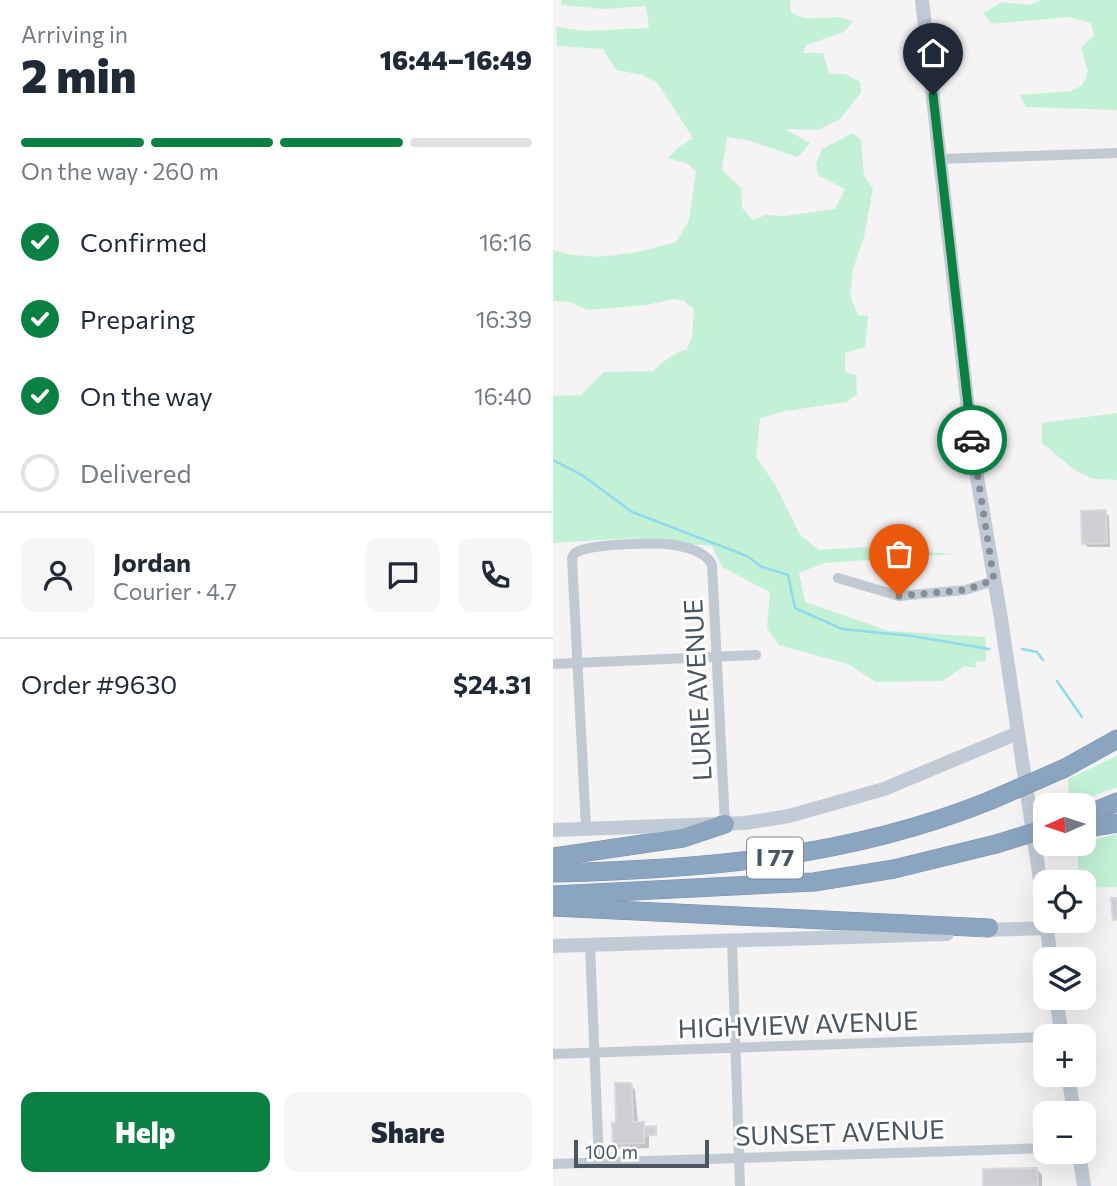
<!DOCTYPE html>
<html lang="en">
<head>
<meta charset="utf-8">
<style>
	:root { --surface:#fff; --page:#f6f6f7; --text:#1f2937; --muted:#747a83; --line:#e0e1e3; --accent:#0b8043 }
	body { margin:0; font-family:Commissioner,sans-serif; background:var(--page); color:var(--text); height:100vh; display:flex; flex-direction:column; font-size:26px; white-space:nowrap }
	* { box-sizing:border-box; margin:0 }
	p { font-size:23px; color:var(--muted) }
	.icon { flex:none; width:38px; height:38px; fill:none; stroke:currentColor; stroke-width:2; stroke-linecap:round; stroke-linejoin:round }
	.map { position:relative; flex:1; overflow:hidden }
	.side { display:flex; flex-direction:column; background:var(--surface); width:553px }
	.side>* { flex:none }
	.needle { width:46px; rotate:267deg }
	.controls { position:absolute; left:480px; top:793px; display:grid; gap:14px }
	.controls a { display:grid; place-items:center; width:63px; height:63px; border-radius:14px; background:var(--surface); box-shadow:0 7px 28px #0002; font-size:35px }
	.scale { position:absolute; left:21px; bottom:18px; width:135px; box-sizing:border-box; padding-left:7px; border:4px solid #4a5661; border-top:0; font-size:19px; line-height:24px; white-space:nowrap; color:#4a5661; -webkit-text-stroke:5px #fff; paint-order:stroke }
	.pin { position:absolute; display:grid; place-items:center; width:60px; height:60px; color:#fff; margin:-72px -30px; border-radius:50% 50% 50% 0; rotate:-45deg; box-shadow:0 0 7px #0007 }
	.pin .icon { rotate:45deg }
	.courier { position:absolute; display:grid; place-items:center; width:70px; height:70px; margin:-35px; border:5px solid #0b8043; border-radius:50%; background:#fff; color:#222; box-shadow:0 2px 9px #0007 }
	.head em { font-style:normal; font-weight:800 }
	.head div { display:flex; flex-direction:column-reverse }
	.head { display:flex; align-items:center; justify-content:space-between; height:119px; padding:0 21px }
	h1 { font-size:46px; font-weight:800; line-height:52px }
	.bar { display:grid; grid-template-columns:repeat(4,1fr); gap:10px 7px; align-content:center; height:84px; padding:0 21px }
	.bar i { height:9px; border-radius:5px; background:var(--line) }
	.bar .selected { background:var(--accent) }
	.bar p { grid-column:span 4 }
	.line { display:flex; align-items:center; gap:18px; padding:0 21px; border-top:2px solid var(--line) }
	.line div { flex:1 }
	.round { display:grid; place-items:center; flex:none; width:74px; height:74px; border-radius:14px; background:var(--page) }
	ol { padding:0 21px; list-style:none }
	li { display:flex; align-items:center; gap:21px; height:77px }
	li p { margin-inline-start:auto }
	li .icon { padding:7px; border-radius:50%; background:var(--accent); color:#fff; stroke-width:4 }
	li:last-child { color:var(--muted) }
	li i { width:38px; height:38px; border:4px solid var(--line); border-radius:50% }
	.cta { display:flex; gap:14px; margin-top:auto; padding:14px 21px }
	.cta a { flex:1; height:80px; border-radius:14px; background:var(--accent); color:#fff; font-size:28px; font-weight:800; line-height:80px; text-align:center }
	.cta a+a { background:var(--page); color:var(--text) }
	main { display:flex; flex:1; min-height:0 }
	.map>svg:first-child { display:block }
	.green { fill:#c3f1d5 }
	.shadow { fill:#0003 }
	.lines { fill:none; stroke-linecap:round; stroke-linejoin:round }
	.stream { stroke:#90daee; stroke-width:2.5 }
	.building { fill:#cdcfd5; stroke:#d7d9de; stroke-width:2 }
	.motorway-casing { stroke:#7690ad; stroke-width:19 }
	.minor { stroke:#c1cad2; stroke-width:10 }
	.secondary { stroke:#c1cbd6; stroke-width:14 }
	.motorway { stroke:#8ba5c1; stroke-width:18 }
	.motorway-bridge-casing { stroke:#7690ad; stroke-width:19; stroke-linecap:butt }
	.motorway-bridge { stroke:#8ba5c1; stroke-width:18 }
	.done { stroke:#868d94; stroke-width:7; stroke-dasharray:0 12.6 }
	.route { stroke:#0b8043; stroke-width:9 }
	.labels { text-anchor:middle; stroke-width:6; stroke-linejoin:round; paint-order:stroke }
	.shield { fill:#fff; stroke:#808990; stroke-width:2 }
	.shield-label { font-size:24px; font-weight:bold; fill:#4a5661 }
	.street-label { font-size:26px; fill:#4a5661; stroke:#fff }
</style>
</head>
<body>
<main>
<section class="side">
<div class="head"><div><h1>2 min</h1><p>Arriving in</p></div><em>16:44–16:49</em></div>
<div class="bar"><i class="selected"></i><i class="selected"></i><i class="selected"></i><i></i><p>On the way · 260 m</p></div>
<ol>
<li><svg class="icon" aria-label="check" viewBox="0 0 24 24"><path d="M5 12l5 5 9-10"/></svg>Confirmed<p>16:16</p></li>
<li><svg class="icon" aria-label="check" viewBox="0 0 24 24"><path d="M5 12l5 5 9-10"/></svg>Preparing<p>16:39</p></li>
<li><svg class="icon" aria-label="check" viewBox="0 0 24 24"><path d="M5 12l5 5 9-10"/></svg>On the way<p>16:40</p></li>
<li><i></i>Delivered</li>
</ol>
<div class="line" style="height:126px"><a class="round"><svg class="icon" aria-label="person" viewBox="0 0 24 24"><circle cx="12" cy="8" r="4"/><path d="M4 21q1-7 8-7t8 7"/></svg></a><div><b>Jordan</b><p>Courier · 4.7</p></div><a class="round"><svg class="icon" aria-label="chat" viewBox="0 0 24 24"><path d="M4 5h16v11H9l-5 4z"/></svg></a><a class="round"><svg class="icon" aria-label="phone" viewBox="0 0 24 24"><path d="M5 4h4l2 5-3 2q2 4 5 5l2-3 5 2v4C11 20 4 13 5 4z"/></svg></a></div>
<div class="line" style="height:91px"><div>Order #9630</div><b>$24.31</b></div>
<div class="cta"><a>Help</a><a>Share</a></div>
</section>
<div class="map">
<svg width="564" height="1186" viewBox="0 0 564 1186">
	<rect width="100%" height="100%" fill="#f5f3f3"/>
	<g class="green">
		<path d="M8 0H237L238 12C257 26 280 10 300 22L291 32 253 45 250 53H270L276 74H292L307 82 308 93 287 119 265 130 232 129 257 143 245 157 194 140 174 137 169 170 188 188 189 208 200 220 213 215 231 216 282 209 292 189 266 176 263 164 269 149 300 133 308 140 311 176 320 188 311 237 300 269 297 296 305 315 315 316 312 347 292 353V372L303 375 304 394 294 402 232 411 207 418 203 457 223 486 247 535 266 550 312 547 400 554 271 563 246 573 252 602 336 631 433 637V661L422 662 423 668 412 666 389 681 323 682 295 664 226 645 214 628 217 592 169 567 159 546 78 538 0 543V396L28 395 51 372 100 371C109 362 121 353 134 349L139 337 141 309 131 301 121 299 93 305 35 310 17 302 0 301V250C38 263 84 254 123 242L136 220 143 172 135 164 115 158 127 146 140 138 105 84 90 75 63 70 50 49 4 46 3 27 33 31 96 28 93 6 50 9 8 5Z"/>
		<path d="M488 0H564V110L473 107 467 95 518 91 530 85 535 71 528 48 541 35 538 23 515 17 439 24 430 13 449 2 476 5Z"/>
		<path d="M564 413V480L541 479 523 471 489 443V423Z"/>
		<path d="M564 756V787L516 805 515 779Z"/>
		<path d="M564 834V887L530 888V882H526L524 844Z"/>
	</g>
	<g class="shadow">
		<path d="M552 512 556 516 557 547H535L531 544Z"/>
		<path d="M77 1084 82 1090 85 1124 103 1129V1135H96V1148L67 1149 61 1143 64 1124Z"/>
		<path d="M484 1169 489 1175V1186H432Z"/>
	</g>
	<g class="lines">
		<g class="stream">
			<path d="M0 460 29 475 79 512 194 556 209 567 235 575 242 608 289 629 359 636 436 649"/>
			<path d="M469 649 484 652 490 660"/>
			<path d="M504 681 529 717"/>
		</g>
	</g>
	<g class="building">
		<path d="M553 510 554 543 529 544 528 511Z"/>
		<path d="M558 898H564V919L560 920Z"/>
		<path d="M62 1083H78L79 1086 80 1122H91V1143L60 1144 59 1123H63Z"/>
		<path d="M103 1126V1135L91 1136V1127Z"/>
		<path d="M484 1168 485 1186H430V1169Z"/>
	</g>
	<g class="lines">
		<g class="motorway-casing">
			<g id="motorway">
				<path d="M512 768 564 739"/>
				<path d="M530 816 564 802"/>
				<path d="M530 829 564 823"/>
				<path d="M0 857 130 838 172 824"/>
				<path d="M0 873C151 869 294 858 436 801"/>
				<path d="M0 895 261 882 341 869 443 844"/>
				<path d="M0 907 436 928"/>
			</g>
		</g>
		<g class="minor">
			<path d="M387 159 564 153"/>
			<path d="M285 578 346 596 412 590 441 581"/>
			<path d="M0 664 203 655"/>
			<path d="M33 828 19 558C22 553 21 553 26 551 42 544 103 542 121 545 134 547 153 552 159 565L172 824"/>
			<path d="M179 940 187 1186"/>
			<path d="M37 945 46 1162"/>
			<path d="M0 1054 492 1037"/>
			<path d="M0 1164 492 1148"/>
		</g>
		<g class="secondary">
			<path d="M369 0 420 453 448 619 492 913"/>
			<path d="M0 830 192 823 236 816 331 789 465 733"/>
			<path d="M493 922 498 959"/>
			<path d="M428 930 494 928"/>
			<path d="M0 946 394 934"/>
			<path d="M503 998 509 1036"/>
			<path d="M515 1074 521 1113"/>
			<path d="M526 1152 531 1186"/>
		</g>
		<use href="#motorway" class="motorway"/>
		<g class="motorway-bridge-casing">
			<g id="motorway-bridge">
				<path d="M436 801 512 768"/>
				<path d="M443 844 492 829"/>
			</g>
		</g>
		<use href="#motorway-bridge" class="motorway-bridge"/>
	</g>
	<g class="lines">
		<path class="done" d="M346 596 412 590 441 580 419 440"/>
		<path class="route" d="M380 95 419 440"/>
	</g>
	<g class="labels">
		<rect class="shield" x="194" y="837.5" width="56" height="41" rx="5"/>
		<g class="shield-label">
			<text x="222" y="866">I 77</text>
		</g>
		<g class="street-label">
			<text transform="translate(145 690) rotate(-93)" y="9">LURIE AVENUE</text>
			<text transform="translate(245 1025) rotate(-2)" y="9">HIGHVIEW AVENUE</text>
			<text transform="translate(287 1133) rotate(-2)" y="9">SUNSET AVENUE</text>
		</g>
	</g>
</svg>
<div class="controls">
<a><svg class="needle" viewBox="-14 -14 28 28"><path d="M0-13l5 13h-10z" fill="#e53935"/><path d="M0 13l5-13h-10z" fill="#747a83"/></svg></a>
<a><svg class="icon" aria-label="locate" viewBox="0 0 24 24"><circle cx="12" cy="12" r="6"/><path d="M12 2v4M12 18v4M2 12h4M18 12h4"/></svg></a>
<a><svg class="icon" aria-label="layers" viewBox="0 0 24 24"><path d="M12 4l9 5-9 5-9-5zM3 14l9 5 9-5"/></svg></a>
<a>+</a>
<a>−</a>
</div>
<div class="scale">100 m</div>
<div class="pin" style="left:346px;top:596px;background:#ea580c"><svg class="icon" aria-label="bag" viewBox="0 0 24 24"><path d="M5 8h14l-1 12H6zM9 8a3 3 0 0 1 6 0"/></svg></div>
<div class="pin" style="left:380px;top:95px;background:#1f2937"><svg class="icon" aria-label="home" viewBox="0 0 24 24"><path d="M3 11l9-7 9 7M6 9v11h12V9"/></svg></div>
<div class="courier" style="left:419px;top:440px"><svg class="icon" aria-label="car" viewBox="0 0 24 24"><path d="M5 17H2v-5l4-1 3-4h7l3 4 3 1v5h-3M9 17h6M6 11h13"/><circle cx="7" cy="17" r="2"/><circle cx="17" cy="17" r="2"/></svg></div>
</div>
</main>
</body>
</html>
